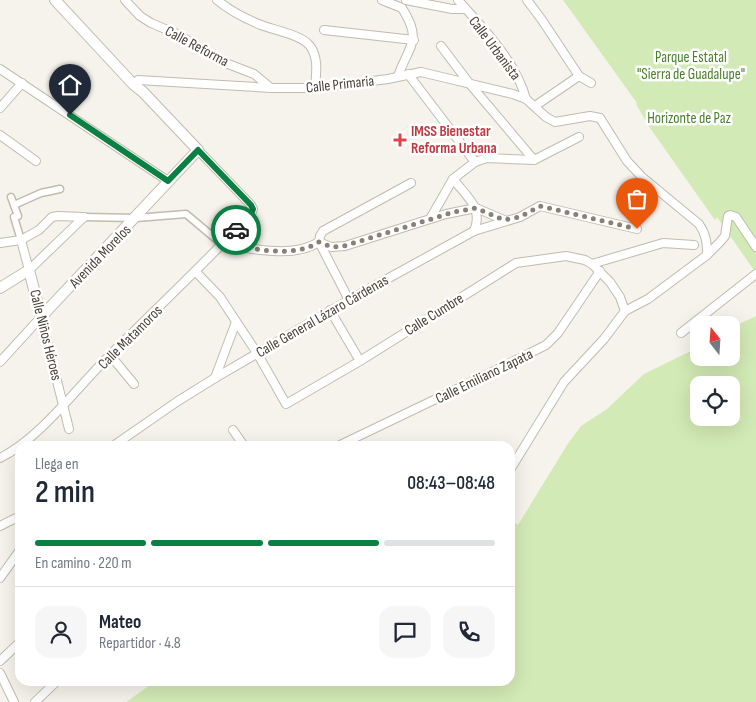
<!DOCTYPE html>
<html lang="es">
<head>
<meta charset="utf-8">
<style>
	:root { --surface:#fff; --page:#f6f6f7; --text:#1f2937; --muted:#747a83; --line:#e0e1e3; --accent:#0b8043 }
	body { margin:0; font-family:"Sofia Sans Condensed",sans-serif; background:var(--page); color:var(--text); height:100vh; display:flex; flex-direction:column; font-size:19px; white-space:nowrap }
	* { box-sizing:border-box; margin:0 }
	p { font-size:16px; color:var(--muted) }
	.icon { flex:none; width:28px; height:28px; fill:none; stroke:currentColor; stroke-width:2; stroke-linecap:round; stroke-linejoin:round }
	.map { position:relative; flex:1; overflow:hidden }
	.side { position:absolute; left:15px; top:441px; width:500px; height:245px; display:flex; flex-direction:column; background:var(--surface); border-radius:15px; box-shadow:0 5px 20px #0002 }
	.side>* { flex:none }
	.needle { width:32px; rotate:343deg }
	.controls { position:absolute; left:690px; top:316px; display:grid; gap:10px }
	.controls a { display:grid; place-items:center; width:50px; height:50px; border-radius:10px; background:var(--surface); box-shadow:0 5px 20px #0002; font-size:25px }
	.pin { position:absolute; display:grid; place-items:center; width:42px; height:42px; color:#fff; margin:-51px -21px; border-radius:50% 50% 50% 0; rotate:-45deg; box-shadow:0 0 5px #0007 }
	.pin .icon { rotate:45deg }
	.courier { position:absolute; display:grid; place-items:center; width:50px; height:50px; margin:-25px; border:4px solid #0b8043; border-radius:50%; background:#fff; color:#222; box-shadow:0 1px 6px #0007 }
	.summary em { font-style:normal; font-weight:600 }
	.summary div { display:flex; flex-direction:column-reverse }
	.summary { display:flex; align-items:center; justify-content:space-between; height:85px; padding:0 20px }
	h1 { font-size:32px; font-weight:600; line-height:38px }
	.bar { display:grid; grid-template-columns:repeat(4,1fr); gap:8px 5px; align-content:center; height:60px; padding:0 20px }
	.bar i { height:6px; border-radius:4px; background:var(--line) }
	.bar .active { background:var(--accent) }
	.bar p { grid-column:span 4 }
	.line { display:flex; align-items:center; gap:12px; padding:0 20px; border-top:1px solid var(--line) }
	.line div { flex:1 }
	.round { display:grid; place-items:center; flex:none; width:52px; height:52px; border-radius:15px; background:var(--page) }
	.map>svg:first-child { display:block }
	.green { fill:#d2eab5; fill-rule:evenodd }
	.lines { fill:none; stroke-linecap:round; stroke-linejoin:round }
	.pedestrian-casing { stroke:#c2bbae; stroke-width:9 }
	.minor-casing { stroke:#c2bbae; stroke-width:10 }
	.tertiary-casing { stroke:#c2bbae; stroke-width:12 }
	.pedestrian { stroke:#fff; stroke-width:6 }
	.minor { stroke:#fff; stroke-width:8 }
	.tertiary { stroke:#fff; stroke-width:10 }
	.done { stroke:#878178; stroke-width:5; stroke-dasharray:0 9 }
	.route { stroke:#0b8043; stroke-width:6 }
	.health-dot { fill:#e0444e; stroke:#fff; stroke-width:2 }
	.labels { text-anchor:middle; stroke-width:5; stroke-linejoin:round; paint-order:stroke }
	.street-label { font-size:15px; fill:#4b4439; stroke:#fff }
	.park-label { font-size:15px; fill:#4a7f2a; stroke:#fff }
	.health-label { font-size:15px; font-weight:bold; fill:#be3a42; stroke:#fff; text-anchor:start }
</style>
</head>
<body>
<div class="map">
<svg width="756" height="702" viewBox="0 0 756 702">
	<rect width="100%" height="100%" fill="#f6f3ec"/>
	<g class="green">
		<path d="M563 0H756V273L717 217 715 220 650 128 636 104 637 103Z"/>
		<path d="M756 316V702H126L156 681H510V519L518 525 567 445 581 426 607 409 644 374 699 347V358H731V328ZM699 385H731V418H699Z"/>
	</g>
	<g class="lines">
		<g class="pedestrian-casing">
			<g id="pedestrian">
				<path d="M11 197 18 216 14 217 21 240"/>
				<path d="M14 205 41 193 60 189"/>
				<path d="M84 217 136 218 186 214 223 245"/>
			</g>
		</g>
		<g class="minor-casing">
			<g id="minor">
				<path d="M125 0 140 16 151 23 177 34 223 62 254 74 271 88"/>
				<path d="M217 0C229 10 246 19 261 25 274 30 302 35 310 46 319 58 316 74 315 88"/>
				<path d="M382 0 402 8C423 41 409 45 398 76"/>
				<path d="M406 0 452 9H465"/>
				<path d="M458 0C483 28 516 62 526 99"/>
				<path d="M527 0 542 20 579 76 591 83"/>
				<path d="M324 30 414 40"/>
				<path d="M441 46 469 83 534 160"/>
				<path d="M0 69 168 181"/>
				<path d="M408 74 475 162"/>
				<path d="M133 84 138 80 271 88H315L388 79 421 72 513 94 526 99 546 117 555 122 590 116 600 118 627 161 642 177 699 224C706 234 707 242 707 255"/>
				<path d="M535 106 579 76"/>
				<path d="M0 108 22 83"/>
				<path d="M0 135 36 161"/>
				<path d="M453 179C466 196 484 208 474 231"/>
				<path d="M430 219 453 179 475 162 487 158 534 160 579 137"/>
				<path d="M21 240 29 270 84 217"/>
				<path d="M0 243 21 240 39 230 52 217 58 216 84 217"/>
				<path d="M223 245C253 248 292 259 319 242L331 247 345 246 446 214 476 208 504 220"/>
				<path d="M592 264 663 243 694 245"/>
				<path d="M196 272 220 297 257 353 286 404 360 361 516 263 566 256 585 260 592 264 610 282 620 297 625 311"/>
				<path d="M349 300 319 242 320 236 323 231 411 183"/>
				<path d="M330 310 357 356"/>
				<path d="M41 317 69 429"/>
				<path d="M681 333 756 274"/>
				<path d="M110 355 134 384"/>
				<path d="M0 362 41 317"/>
				<path d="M215 378 236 322"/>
				<path d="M233 430 244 446"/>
				<path d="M113 446 178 401 215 378 349 300 474 231 520 217 540 206 637 229"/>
				<path d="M338 446 488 374 546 345 558 333 600 271"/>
				<path d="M0 458C41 438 78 386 111 354 158 307 206 262 251 214L253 209 251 205 198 150"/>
				<path d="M510 470 564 382 604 339 625 311 648 299 707 255 720 242 725 236 728 216 730 215 736 217 756 247"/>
				<path d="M0 526 20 516"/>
				<path d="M0 578 20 550"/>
				<path d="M0 661 20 642"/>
				<path d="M0 673 14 702"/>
				<path d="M35 702 57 681"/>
			</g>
		</g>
		<g class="tertiary-casing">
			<g id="tertiary">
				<path d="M0 288 29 270 41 317"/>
				<path d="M41 317 198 150 143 92 133 84 55 0"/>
			</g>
		</g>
		<use href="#pedestrian" class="pedestrian"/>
		<use href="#minor" class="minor"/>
		<use href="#tertiary" class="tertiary"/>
	</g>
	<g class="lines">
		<path class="done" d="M236 230 223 244C253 248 292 259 319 242L332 247 344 246 454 212 476 208 504 220 520 217 540 206 637 229"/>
		<path class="route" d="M70 115 168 181 198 150 251 205 253 209 251 214 236 230"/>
	</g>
	<path class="health-dot" d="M397.5 132.5h5v5h5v5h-5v5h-5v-5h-5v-5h5z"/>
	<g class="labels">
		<g class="street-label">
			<text transform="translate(197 46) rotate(28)" y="5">Calle Reforma</text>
			<text transform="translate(495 48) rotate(53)" y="5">Calle Urbanista</text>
			<text transform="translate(340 84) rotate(-6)" y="5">Calle Primaria</text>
			<text transform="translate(100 256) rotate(-46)" y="5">Avenida Morelos</text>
			<text transform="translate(434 314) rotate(-32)" y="5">Calle Cumbre</text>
			<text transform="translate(322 316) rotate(-30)" y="5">Calle General Lázaro Cárdenas</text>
			<text transform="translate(46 335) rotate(76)" y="5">Calle Niños Héroes</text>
			<text transform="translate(130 337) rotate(-45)" y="5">Calle Matamoros</text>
			<text transform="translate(484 376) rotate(-26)" y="5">Calle Emiliano Zapata</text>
		</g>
		<g class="park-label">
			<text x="691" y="62">Parque Estatal<tspan x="691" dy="17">"Sierra de Guadalupe"</tspan></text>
			<text x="689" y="123">Horizonte de Paz</text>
		</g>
		<g class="health-label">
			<text x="411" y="136">IMSS Bienestar<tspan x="411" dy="17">Reforma Urbana</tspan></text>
		</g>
	</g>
</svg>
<div class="controls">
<a><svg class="needle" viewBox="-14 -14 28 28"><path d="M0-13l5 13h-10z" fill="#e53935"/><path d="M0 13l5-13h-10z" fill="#747a83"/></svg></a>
<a><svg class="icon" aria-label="locate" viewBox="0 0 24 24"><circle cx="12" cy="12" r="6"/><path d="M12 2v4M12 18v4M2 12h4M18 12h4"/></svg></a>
</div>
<div class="pin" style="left:637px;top:229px;background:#ea580c"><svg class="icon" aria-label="bag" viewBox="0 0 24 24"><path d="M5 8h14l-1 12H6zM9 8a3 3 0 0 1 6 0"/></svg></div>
<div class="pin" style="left:70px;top:115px;background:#1f2937"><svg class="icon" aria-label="home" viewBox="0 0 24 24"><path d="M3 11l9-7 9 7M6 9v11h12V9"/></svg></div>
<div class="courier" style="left:236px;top:230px"><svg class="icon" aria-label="car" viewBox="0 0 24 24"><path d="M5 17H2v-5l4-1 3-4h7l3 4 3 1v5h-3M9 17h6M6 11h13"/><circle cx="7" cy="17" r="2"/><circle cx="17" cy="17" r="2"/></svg></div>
<section class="side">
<div class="summary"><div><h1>2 min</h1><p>Llega en</p></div><em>08:43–08:48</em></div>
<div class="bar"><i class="active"></i><i class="active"></i><i class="active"></i><i></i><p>En camino · 220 m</p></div>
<div class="line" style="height:90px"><a class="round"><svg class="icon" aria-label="person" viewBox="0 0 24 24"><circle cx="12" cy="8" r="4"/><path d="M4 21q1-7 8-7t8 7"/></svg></a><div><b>Mateo</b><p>Repartidor · 4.8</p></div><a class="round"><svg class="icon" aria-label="chat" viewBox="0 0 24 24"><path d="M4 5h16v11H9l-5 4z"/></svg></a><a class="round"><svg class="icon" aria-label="phone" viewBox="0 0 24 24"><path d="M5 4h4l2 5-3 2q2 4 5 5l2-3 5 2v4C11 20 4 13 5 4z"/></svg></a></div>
</section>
</div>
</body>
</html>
